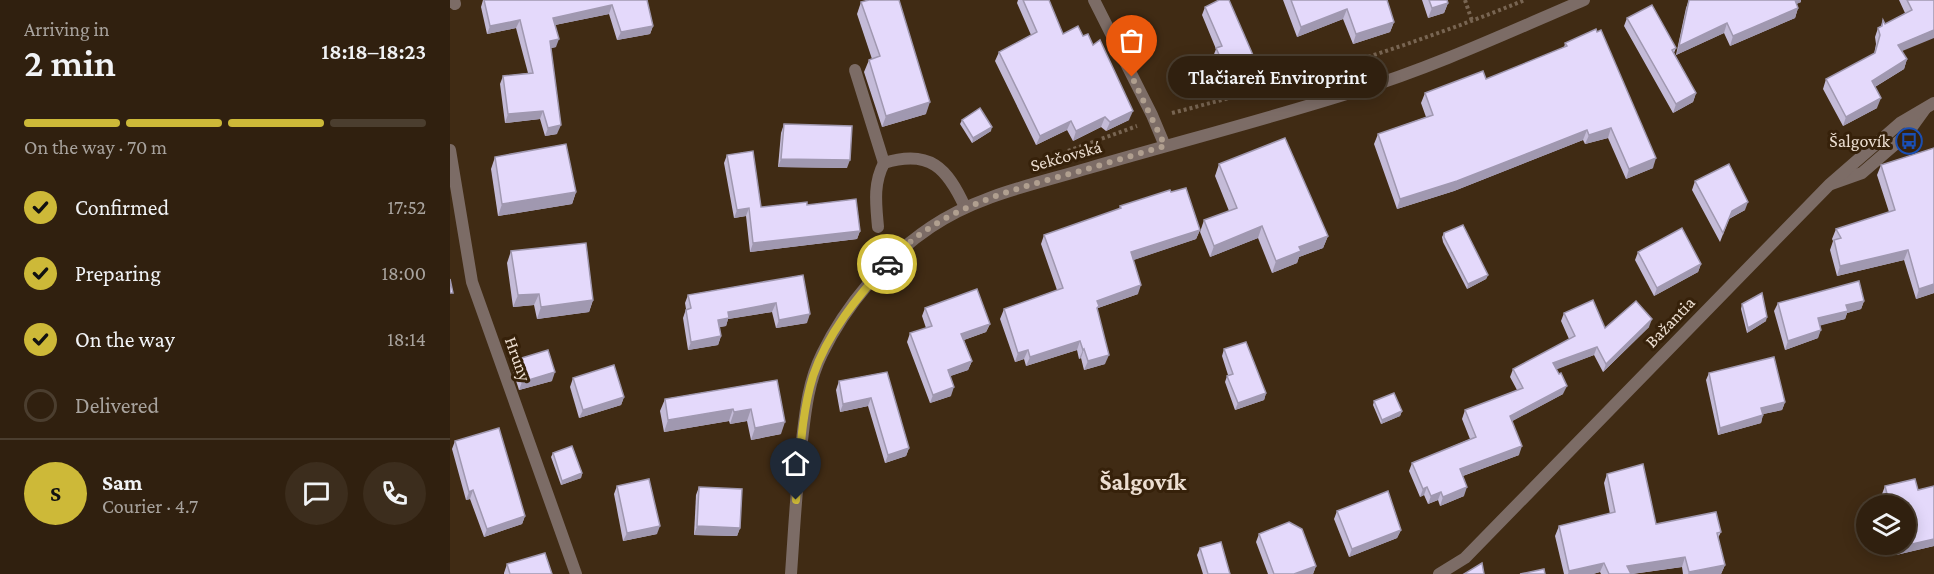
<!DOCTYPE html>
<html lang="en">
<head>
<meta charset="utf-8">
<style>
	:root { --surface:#30200f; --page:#3c2d1d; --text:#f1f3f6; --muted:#a8a39e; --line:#4b3e2f; --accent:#cdb938 }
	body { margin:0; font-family:"Crimson Pro",serif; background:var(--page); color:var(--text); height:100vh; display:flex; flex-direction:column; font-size:22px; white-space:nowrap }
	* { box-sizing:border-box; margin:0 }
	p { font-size:20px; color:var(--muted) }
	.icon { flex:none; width:33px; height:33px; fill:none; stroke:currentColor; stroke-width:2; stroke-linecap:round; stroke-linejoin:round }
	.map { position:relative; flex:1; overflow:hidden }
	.sheet { display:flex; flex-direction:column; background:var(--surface); width:450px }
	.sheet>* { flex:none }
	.fabs { position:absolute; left:1406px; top:495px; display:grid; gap:12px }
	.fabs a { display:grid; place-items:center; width:60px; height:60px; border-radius:50%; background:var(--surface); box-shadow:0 3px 15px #0003,0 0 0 2px var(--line); font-size:30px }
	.pin { position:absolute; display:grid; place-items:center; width:51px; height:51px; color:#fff; margin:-62px -26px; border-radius:50% 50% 50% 0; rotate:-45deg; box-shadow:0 0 6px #0007 }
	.pin .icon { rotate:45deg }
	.courier { position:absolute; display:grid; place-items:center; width:60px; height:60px; margin:-30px; border:4px solid #cdb938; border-radius:50%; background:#fff; color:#222; box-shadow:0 2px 8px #0007 }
	.bubble { position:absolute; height:42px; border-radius:21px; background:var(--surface); box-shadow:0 3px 15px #0003,0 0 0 2px var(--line); font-size:20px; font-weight:600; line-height:42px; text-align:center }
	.overview em { font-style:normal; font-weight:600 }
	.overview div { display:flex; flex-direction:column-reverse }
	.overview { display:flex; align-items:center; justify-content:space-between; height:102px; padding:0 24px }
	h1 { font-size:39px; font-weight:600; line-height:45px }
	.bar { display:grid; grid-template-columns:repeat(4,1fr); gap:9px 6px; align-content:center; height:72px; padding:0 24px }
	.bar i { height:8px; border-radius:4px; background:var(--line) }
	.bar .on { background:var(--accent) }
	.bar p { grid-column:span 4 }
	.line { display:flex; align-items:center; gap:15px; padding:0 24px; border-top:2px solid var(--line) }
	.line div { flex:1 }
	.round { display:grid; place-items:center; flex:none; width:63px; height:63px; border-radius:32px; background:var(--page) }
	ol { padding:0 24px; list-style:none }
	li { display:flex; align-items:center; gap:18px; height:66px }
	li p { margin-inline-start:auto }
	li .icon { padding:6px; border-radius:50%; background:var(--accent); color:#111; stroke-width:4 }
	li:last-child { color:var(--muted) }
	li i { width:33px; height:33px; border:3px solid var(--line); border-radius:50% }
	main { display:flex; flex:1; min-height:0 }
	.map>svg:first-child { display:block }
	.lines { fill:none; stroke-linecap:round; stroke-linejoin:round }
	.path { stroke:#786552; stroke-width:4; stroke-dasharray:3 3; stroke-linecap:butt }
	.service { stroke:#7c6c66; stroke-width:12 }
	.minor { stroke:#7c6c66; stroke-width:12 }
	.tertiary { stroke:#7c6c66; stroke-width:12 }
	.wall { fill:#c4bbd8 }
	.shaded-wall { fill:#a098b0 }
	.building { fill:#e4d9fb; stroke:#a098b0; stroke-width:1.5 }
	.done { stroke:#b09f8f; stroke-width:6; stroke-dasharray:0 10.8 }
	.route { stroke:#cdb938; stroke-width:8 }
	.labels { text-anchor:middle; stroke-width:6; stroke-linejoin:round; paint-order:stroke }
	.poi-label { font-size:18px; fill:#ecded1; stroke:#36210a; text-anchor:end }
	.street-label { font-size:18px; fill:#ecded1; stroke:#36210a }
	.district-label { font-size:24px; font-weight:bold; fill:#ecded1; stroke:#36210a }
</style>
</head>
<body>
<main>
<section class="sheet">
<div class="overview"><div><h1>2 min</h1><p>Arriving in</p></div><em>18:18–18:23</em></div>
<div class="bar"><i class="on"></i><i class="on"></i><i class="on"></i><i></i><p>On the way · 70 m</p></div>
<ol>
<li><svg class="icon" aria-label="check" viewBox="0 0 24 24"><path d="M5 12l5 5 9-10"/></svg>Confirmed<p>17:52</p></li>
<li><svg class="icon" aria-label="check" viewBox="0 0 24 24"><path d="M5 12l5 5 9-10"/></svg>Preparing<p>18:00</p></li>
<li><svg class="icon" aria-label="check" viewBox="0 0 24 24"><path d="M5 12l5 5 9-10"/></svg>On the way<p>18:14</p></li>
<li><i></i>Delivered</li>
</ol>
<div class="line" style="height:108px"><b class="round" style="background:var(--accent);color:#111">S</b><div><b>Sam</b><p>Courier · 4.7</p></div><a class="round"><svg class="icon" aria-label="chat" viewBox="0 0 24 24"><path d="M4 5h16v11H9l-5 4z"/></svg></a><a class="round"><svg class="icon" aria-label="phone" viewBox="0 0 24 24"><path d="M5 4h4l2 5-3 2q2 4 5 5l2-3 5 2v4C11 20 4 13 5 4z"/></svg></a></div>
</section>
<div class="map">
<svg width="1484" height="574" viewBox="0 0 1484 574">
	<rect width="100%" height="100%" fill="#402b14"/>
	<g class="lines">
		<g class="path">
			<path d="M1015 0 1022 21"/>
			<path d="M722 113C843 82 959 47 1075 0"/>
			<path d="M618 151 687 126"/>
		</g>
		<g class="service">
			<path d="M405 70 434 163"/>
			<path d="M1381 184 1412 173 1457 134 1475 109"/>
			<path d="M428 227C426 204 423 184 434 163 480 149 497 168 515 207"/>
		</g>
		<g class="minor">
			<path d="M4 0 5 4"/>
			<path d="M644 0 702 115 715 146"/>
			<path d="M0 150 22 282 126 574"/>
			<path d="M989 574 1015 558 1380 184 1450 123 1484 103"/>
		</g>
		<path class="tertiary" d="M341 574C344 532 346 491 351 449 355 416 357 384 372 354 395 306 437 256 481 227 528 195 586 184 639 168 728 142 818 119 906 91 984 67 1059 32 1134 0"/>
	</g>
	<g class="wall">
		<path d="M33 0H197L203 26 200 34 167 40 159 14 105 25 106 47 101 48 107 134 95 136 90 119 55 123 50 84 53 76 78 73 66 28 37 34 31 7Z"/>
		<path d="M568 0H599L613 34 679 120 656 131 651 127 623 141 617 130 586 145 545 61 549 52 581 35 567 3Z"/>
		<path d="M833 0H937L944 22 940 32 903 44 893 19 847 37Z"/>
		<path d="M972 0H997L998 3 994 13 978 18Z"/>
		<path d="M1239 0 1351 2 1346 4 1348 8 1345 18 1280 46 1274 33 1226 55 1236 8Z"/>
		<path d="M1449 0H1484L1452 51 1457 59 1454 69 1425 87 1427 108 1393 126 1373 89 1376 79 1424 54 1426 44 1425 37 1428 28 1431 26 1433 20 1435 24 1455 13Z"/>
		<path d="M411 2 476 114 432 127 414 72 419 60 422 59 407 14Z"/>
		<path d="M755 7 803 70 774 83 763 57 766 49 752 15Z"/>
		<path d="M1177 18 1226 48 1224 53 1246 93 1243 102 1223 113 1174 26Z"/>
		<path d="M1115 43 1203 168 1176 179 1158 138 1135 144 1133 140 1004 191 947 209 924 144 928 134 976 117 971 103 975 93 1036 79 1114 48Z"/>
		<path d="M512 120 541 131 522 143 510 124Z"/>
		<path d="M334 124 397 168 328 167 331 133Z"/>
		<path d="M1484 148V293L1466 299 1454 260 1387 276 1380 250 1383 241 1382 239 1386 229 1439 212 1427 175 1431 165Z"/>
		<path d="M277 155 311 207 357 205 410 231 407 239 300 252 296 216 284 218 274 163Z"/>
		<path d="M45 157 126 192 122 204 48 216 41 169Z"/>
		<path d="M769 164 878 236 873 248 849 257 847 263 822 273 808 238 760 257 750 232 754 220 779 211 765 176Z"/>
		<path d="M1245 181 1295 210 1279 219 1270 242 1242 190Z"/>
		<path d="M721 192 750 230 746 239 683 260 688 294 648 308 647 311 655 364 634 370 631 358 629 359 627 350 576 366 574 359 565 362 550 319 554 309 607 290 591 244 594 235 669 209 670 206Z"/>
		<path d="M994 233 1038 275 1036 279 1017 289 993 242 992 237Z"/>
		<path d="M61 251 143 300 139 312 87 319 84 305 63 307 57 263Z"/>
		<path d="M1188 252 1251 264 1248 272 1204 296 1185 260Z"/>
		<path d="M353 275 357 323 326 328 322 312 278 319 276 326 269 327 271 336 268 345 238 350 233 318 236 309 235 303 238 295Z"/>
		<path d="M1414 301 1411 309 1397 313 1395 319 1370 325 1368 338 1335 350 1324 311 1328 303Z"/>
		<path d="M1292 304 1316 321 1297 333 1291 309Z"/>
		<path d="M475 308 540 324 536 332 514 340 522 361 518 370 500 376 501 396 480 403 457 342 460 333 476 328 472 316Z"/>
		<path d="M1114 313 1155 328 1199 327 1153 372 1144 355 1106 369 1113 394 1062 421 1069 455 1013 476 1014 496 990 506 988 500 978 504 974 495 970 497 959 471 962 463 1020 439 1012 419 1015 410 1067 390 1060 377 1063 369 1119 339 1111 321Z"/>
		<path d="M774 349 816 393 814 400 785 410 775 382 777 376 778 375 772 356Z"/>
		<path d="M65 360 102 381 69 390 62 368Z"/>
		<path d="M437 372 459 448 456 456 435 463 418 406 390 412 386 390 389 381Z"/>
		<path d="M1259 373 1335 402 1332 410 1313 414 1311 423 1268 435 1256 380Z"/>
		<path d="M123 378 174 397 171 405 129 418 120 387Z"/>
		<path d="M327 380 331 434 301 440 297 421 280 424 279 421 214 432 210 411 215 399Z"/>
		<path d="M924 401 952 411 950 416 931 424 923 405Z"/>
		<path d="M5 441 75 516 72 524 34 537 20 499 16 500 2 449Z"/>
		<path d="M103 453 132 473 131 478 111 485 101 457Z"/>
		<path d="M1157 474 1206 524 1271 532 1268 538 1275 565 1271 574H1233L1232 567 1182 574H1151L1150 572 1143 574H1114L1105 536 1109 526 1160 514 1154 483Z"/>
		<path d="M167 486 207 534 173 541 164 494Z"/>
		<path d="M1435 486 1468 490 1484 486V546L1446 555 1444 544H1455V506H1435L1432 494Z"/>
		<path d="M249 487 290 528 287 536 244 535 246 495Z"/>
		<path d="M887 511 951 530 947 538 899 557 884 519Z"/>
		<path d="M809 534 866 566 863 574H818L806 542Z"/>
		<path d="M750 548 780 574H753L747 555Z"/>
		<path d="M57 564 102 574H54V573Z"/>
	</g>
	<g class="shaded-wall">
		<path d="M1342 0H1351V2L1340 7Z"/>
		<path d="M998 3 994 13 978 18 982 8Z"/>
		<path d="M162 5 159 14 100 26 103 18Z"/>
		<path d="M1348 8 1345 18 1280 46 1283 36Z"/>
		<path d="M897 9 893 19 847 37 851 27Z"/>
		<path d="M70 20 66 28 37 34 40 26Z"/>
		<path d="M944 22 940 32 903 44 906 34Z"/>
		<path d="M1277 23 1274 33 1226 55 1229 46Z"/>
		<path d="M203 26 200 34 167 40 171 32Z"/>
		<path d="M1484 30V38L1445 54 1448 45Z"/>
		<path d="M109 39 106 47 97 49 100 41Z"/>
		<path d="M1457 59 1454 69 1418 91 1422 81Z"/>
		<path d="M806 62 803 70 774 83 778 74Z"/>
		<path d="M1246 93 1243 102 1223 113 1226 104Z"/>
		<path d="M1431 98 1427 108 1393 126 1396 117Z"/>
		<path d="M480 102 476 114 432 127 436 116Z"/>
		<path d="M93 111 90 119 55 123 58 114Z"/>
		<path d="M683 111 679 120 656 131 660 122Z"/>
		<path d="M655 117 651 127 623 141 626 131Z"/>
		<path d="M621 121 617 130 586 145 590 136Z"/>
		<path d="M111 125 107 134 95 136 98 128Z"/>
		<path d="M542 127 541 131 522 143 523 138Z"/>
		<path d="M1161 128 1158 138 1135 144 1139 135Z"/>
		<path d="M1137 130 1133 140 1004 191 947 209 950 199Z"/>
		<path d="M1206 158 1203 168 1176 179 1179 169Z"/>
		<path d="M331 159 400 160 397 168 328 167Z"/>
		<path d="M126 192 122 204 48 216 52 204Z"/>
		<path d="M1298 202 1295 210 1278 219 1282 211Z"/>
		<path d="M299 208 296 216 284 218 287 210Z"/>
		<path d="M812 226 808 238 760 257 764 246Z"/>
		<path d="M750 230 746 239 678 262 681 252Z"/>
		<path d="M410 231 407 239 300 252 303 243Z"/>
		<path d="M878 236 873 248 849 257 847 263 822 273 826 261 849 247Z"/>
		<path d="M1458 250 1454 260 1387 276 1390 266Z"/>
		<path d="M1251 264 1248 272 1204 296 1207 288Z"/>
		<path d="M1038 275 1036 279 1017 289 1018 284Z"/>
		<path d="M1484 284V293L1466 299 1469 289Z"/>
		<path d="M691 285 688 294 648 308 646 315 647 301Z"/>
		<path d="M89 294 84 305 63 307 68 295Z"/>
		<path d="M143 300 139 312 87 319 91 307Z"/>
		<path d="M1414 301 1411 309 1397 313 1395 319 1365 327 1368 318 1396 305Z"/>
		<path d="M326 303 322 312 278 319 276 326 265 328 268 320 278 312Z"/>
		<path d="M360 314 357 323 326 328 329 320Z"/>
		<path d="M1317 317 1316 321 1297 333 1298 328Z"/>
		<path d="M1202 319 1199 327 1153 372 1156 364Z"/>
		<path d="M540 324 536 332 508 342 511 334Z"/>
		<path d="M1371 330 1368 338 1335 350 1338 341Z"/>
		<path d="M271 336 268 345 238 350 241 342Z"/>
		<path d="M630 341 627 350 576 366 580 357Z"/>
		<path d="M1147 347 1144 355 1100 372 1103 363Z"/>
		<path d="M634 349 631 358 629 359 633 350Z"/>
		<path d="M578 350 574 359 565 362 568 353Z"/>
		<path d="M659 355 655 364 634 370 638 361Z"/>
		<path d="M522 361 518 370 495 378 498 370Z"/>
		<path d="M105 372 102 381 69 390 72 382Z"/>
		<path d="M1117 386 1113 394 1057 424 1060 416Z"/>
		<path d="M504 387 501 396 480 403 483 395Z"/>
		<path d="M816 393 814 400 785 410 788 403Z"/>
		<path d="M174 397 171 405 129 418 133 410Z"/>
		<path d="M421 398 418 406 390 412 393 404Z"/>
		<path d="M1335 402 1332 410 1309 415 1311 408Z"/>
		<path d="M283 409 279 421 214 432 218 420Z"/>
		<path d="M301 409 297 421 280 424 284 412Z"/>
		<path d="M952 411 950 416 931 424 932 420Z"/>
		<path d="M1313 415 1311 423 1268 435 1270 428Z"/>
		<path d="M335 422 331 434 301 440 305 428Z"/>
		<path d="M1072 446 1069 455 1007 478 1010 469Z"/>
		<path d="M459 448 456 456 435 463 438 455Z"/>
		<path d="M132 473 131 478 111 485 112 481Z"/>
		<path d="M977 487 974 495 970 497 973 489Z"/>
		<path d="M1017 487 1014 496 990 506 993 497Z"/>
		<path d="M23 490 20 499 16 500 19 492Z"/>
		<path d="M991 492 988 500 978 504 981 496Z"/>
		<path d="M75 516 72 524 34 537 37 529Z"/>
		<path d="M210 526 207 534 173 541 177 533Z"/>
		<path d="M247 526 290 528 287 536 244 535Z"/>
		<path d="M951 530 947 538 899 557 902 549Z"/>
		<path d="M1484 539V546L1446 555 1449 547Z"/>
		<path d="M1235 557 1232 567 1182 574H1174L1177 566Z"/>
		<path d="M1154 563 1150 572 1143 574H1118L1119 571Z"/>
		<path d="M1275 565 1271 574H1238L1239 572Z"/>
		<path d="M866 566 863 574H844Z"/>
	</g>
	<g class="building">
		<path d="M34 0H197L203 26 171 32 162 5 103 18 109 39 100 41 111 125 98 128 93 111 58 114 53 76 83 73 70 20 40 26Z"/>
		<path d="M419 0H449L480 102 436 116 419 60 430 56 411 2Z"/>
		<path d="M573 0H599L613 34 628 26 633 36 638 34 643 45 650 40 683 111 660 122 655 117 626 131 621 121 590 136 549 52 587 32Z"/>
		<path d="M769 0H779L806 62 778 74 766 48 772 46 755 7Z"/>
		<path d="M841 0H937L944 22 906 34 897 9 851 27Z"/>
		<path d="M979 0H997L998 3 982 8Z"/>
		<path d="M1239 0H1345L1348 8 1283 36 1277 23 1229 46Z"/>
		<path d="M1457 0H1484V30L1448 45 1457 59 1422 81 1431 98 1396 117 1376 79 1425 53 1430 35 1428 28 1432 26 1433 20 1435 24 1462 10Z"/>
		<path d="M1202 5 1226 48 1222 50 1246 93 1226 104 1177 18Z"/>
		<path d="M1146 29 1147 32 1151 30 1206 158 1179 169 1161 128 1139 135 1137 130 1007 181 950 199 928 134 983 115 975 93 1033 71 1036 79 1117 46 1115 43Z"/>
		<path d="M530 108 542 127 523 138 512 120Z"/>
		<path d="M334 124 402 126 400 160 331 159Z"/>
		<path d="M835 138 878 236 849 247 851 251 826 261 812 226 764 246 754 220 787 208 769 164Z"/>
		<path d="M116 144 126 192 52 204 45 157Z"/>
		<path d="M1484 148V284L1469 289 1458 250 1390 266 1384 240 1391 238 1386 229 1445 210 1431 165Z"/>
		<path d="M303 151 311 207 357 202V205L406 199 410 231 303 243 299 208 287 210 277 155Z"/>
		<path d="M1279 164 1298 202 1282 211 1273 233 1245 181Z"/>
		<path d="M736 188 750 230 681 252 691 285 647 301 649 306 647 308 659 355 638 361 634 349 633 350 630 341 580 357 578 350 568 353 554 309 613 288 594 235 671 208 670 206 720 190 721 192Z"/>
		<path d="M1013 225 1038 275 1018 284 994 237V233Z"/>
		<path d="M1232 228 1251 264 1207 288 1188 252Z"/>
		<path d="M136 243 143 300 91 307 89 294 68 295 61 251Z"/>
		<path d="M353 275 360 314 329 320 326 303 278 312 279 318 268 320 271 336 241 342 236 310 241 308 238 295Z"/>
		<path d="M0 279 3 293H0Z"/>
		<path d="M1409 281 1414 301 1396 305 1398 311 1368 318 1371 330 1338 341 1328 303Z"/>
		<path d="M527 289 540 324 511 334 522 361 498 370 504 387 483 395 460 333 482 326 475 308Z"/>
		<path d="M1312 293 1317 317 1298 328 1292 304Z"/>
		<path d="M1143 300 1155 328 1186 301 1202 319 1156 364 1147 347 1103 363 1109 374 1111 373 1117 386 1060 416 1072 446 1010 469 1017 487 993 497 991 492 981 496 977 487 973 489 962 463 1026 437 1015 410 1073 388 1063 369 1125 336 1114 313Z"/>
		<path d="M796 342 816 393 788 403 777 376 783 374 774 349Z"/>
		<path d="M98 350 105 372 72 382 65 360Z"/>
		<path d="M1324 357 1335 402 1311 408 1313 415 1270 428 1259 373Z"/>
		<path d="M164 365 174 397 133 410 123 378Z"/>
		<path d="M437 372 459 448 438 455 421 398 393 404 389 381Z"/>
		<path d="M327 380 335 422 305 428 301 409 284 412 283 409 218 420 215 399Z"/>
		<path d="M944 393 952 411 932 420 924 401Z"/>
		<path d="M49 428 75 516 37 529 23 490 19 492 5 441Z"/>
		<path d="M122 446 132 473 112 481 103 453Z"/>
		<path d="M1193 464 1206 524 1266 512 1271 532 1267 533 1275 565 1239 572 1235 557 1177 566 1181 574H1159L1154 563 1119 571 1109 526 1165 512 1157 474Z"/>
		<path d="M199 479 210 526 177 533 167 486Z"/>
		<path d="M1465 479 1468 490 1484 486V539L1449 547 1448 544H1455V506H1440L1435 486Z"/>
		<path d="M249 487 292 489 290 528 247 526Z"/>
		<path d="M938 491 951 530 902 549 887 511Z"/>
		<path d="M839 522 852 529 866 566 844 574H824L809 534Z"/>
		<path d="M771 542 780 574H758L750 548Z"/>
		<path d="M95 553 102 574H60L57 564Z"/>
		<path d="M1032 563 1034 574H1014Z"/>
		<path d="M1094 569 1095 574H1070Z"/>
	</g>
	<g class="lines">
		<path class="done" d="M437 264C487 208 561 190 630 171 658 163 687 154 715 146L682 77"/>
		<path class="route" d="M346 500C350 459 351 415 363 376 377 334 408 296 437 264"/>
	</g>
	<defs>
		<g id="bus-ring" transform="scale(1.35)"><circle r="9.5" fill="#36210a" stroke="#1a4fb4" stroke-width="1.5"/><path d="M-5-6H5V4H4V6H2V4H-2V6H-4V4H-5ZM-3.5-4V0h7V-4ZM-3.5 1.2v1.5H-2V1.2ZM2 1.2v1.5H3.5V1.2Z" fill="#1a4fb4"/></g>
	</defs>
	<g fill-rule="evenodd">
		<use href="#bus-ring" x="1459" y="141"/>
	</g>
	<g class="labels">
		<g class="poi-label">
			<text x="1440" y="147">Šalgovík</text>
		</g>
		<g class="street-label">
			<text transform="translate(616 156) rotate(-16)" y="6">Sekčovská</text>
			<text transform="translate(1220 322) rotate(-46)" y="6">Bažantia</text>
			<text transform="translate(68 359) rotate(70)" y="6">Hruny</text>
		</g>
		<g class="district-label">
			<text x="693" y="490">Šalgovík</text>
		</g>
	</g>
</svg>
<div class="fabs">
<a><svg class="icon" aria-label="layers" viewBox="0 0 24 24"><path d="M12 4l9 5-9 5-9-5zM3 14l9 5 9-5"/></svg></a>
</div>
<div class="pin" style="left:682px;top:77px;background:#ea580c"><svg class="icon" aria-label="bag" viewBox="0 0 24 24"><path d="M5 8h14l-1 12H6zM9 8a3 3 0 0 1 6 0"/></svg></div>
<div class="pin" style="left:346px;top:500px;background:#1f2937"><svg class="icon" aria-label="home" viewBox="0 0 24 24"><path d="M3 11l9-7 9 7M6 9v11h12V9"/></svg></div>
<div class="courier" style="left:437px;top:264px"><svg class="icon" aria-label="car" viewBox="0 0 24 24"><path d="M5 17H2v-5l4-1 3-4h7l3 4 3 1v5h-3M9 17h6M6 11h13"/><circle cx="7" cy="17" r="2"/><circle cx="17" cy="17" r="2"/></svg></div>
<div class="bubble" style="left:718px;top:56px;width:219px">Tlačiareň Enviroprint</div>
</div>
</main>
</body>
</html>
